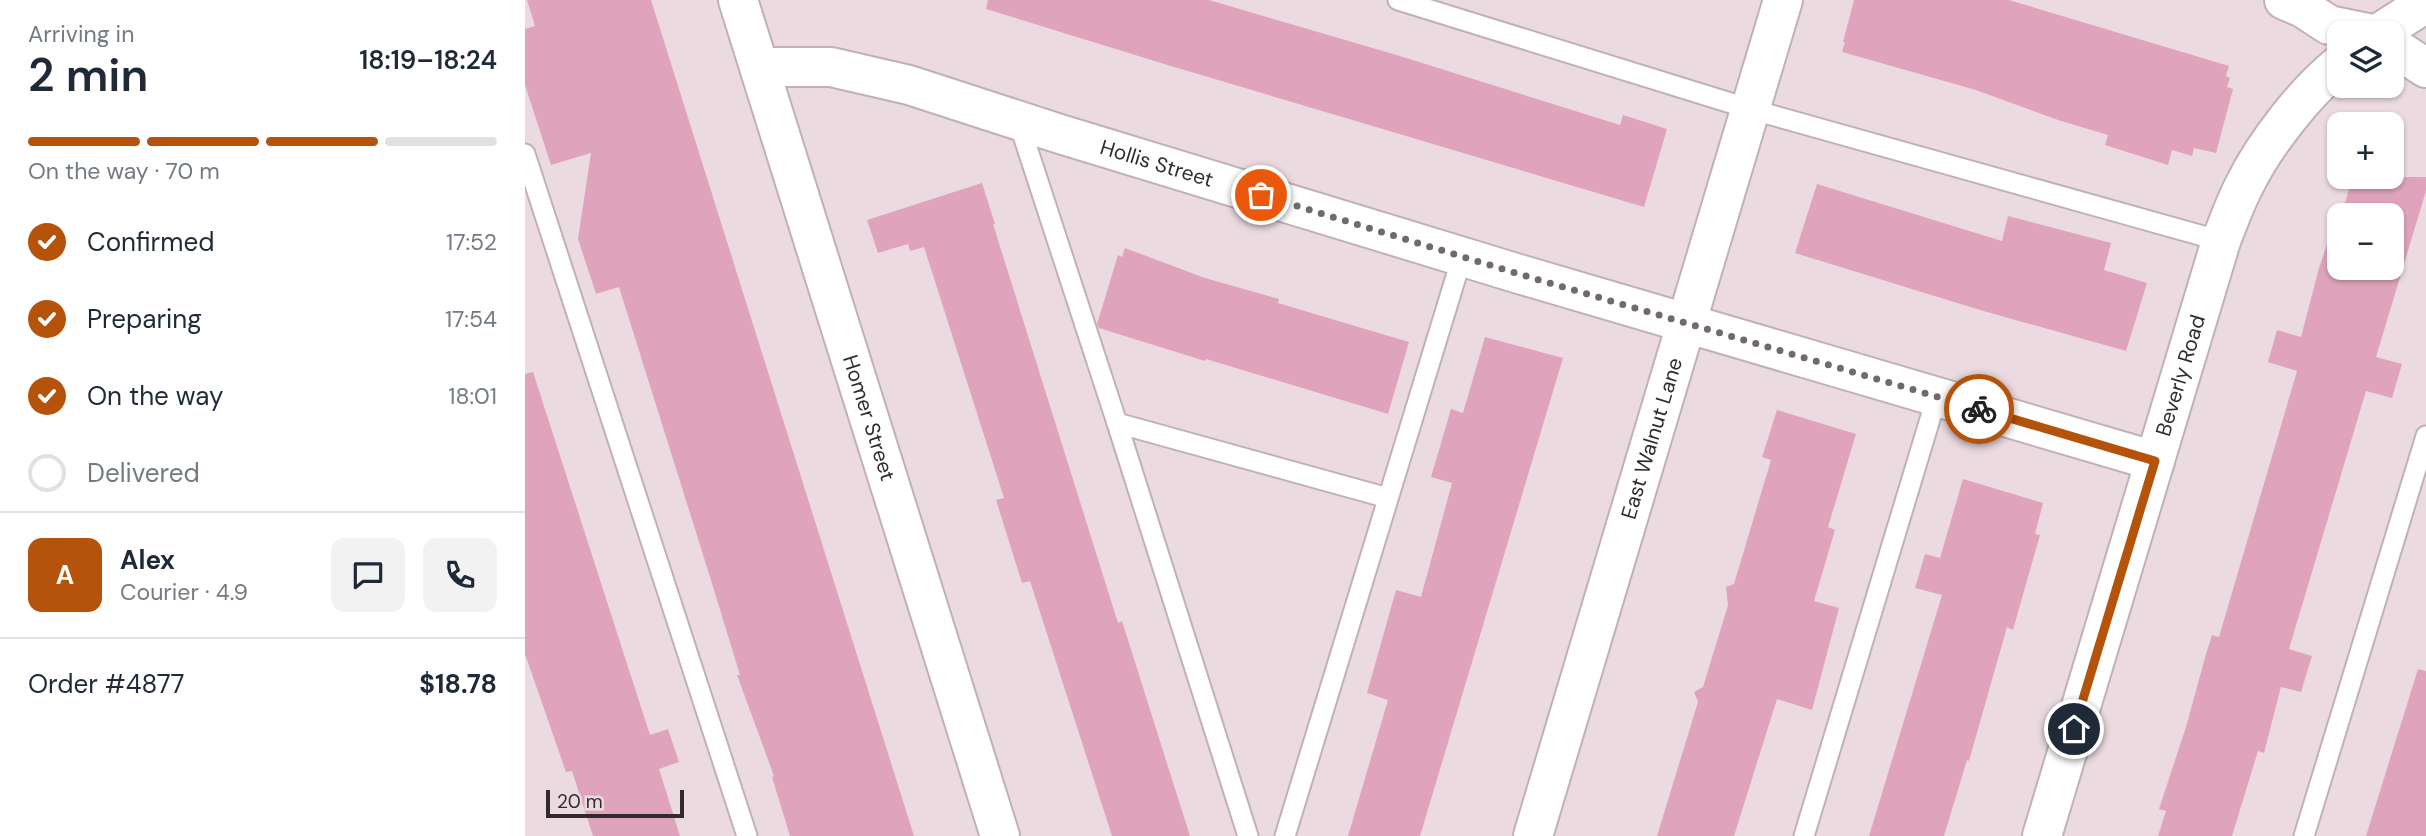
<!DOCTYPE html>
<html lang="en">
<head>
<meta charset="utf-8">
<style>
	:root { --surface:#fff; --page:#f2f2f3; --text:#1f2937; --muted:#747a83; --line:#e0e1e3; --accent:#b45309 }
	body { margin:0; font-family:"DM Sans",sans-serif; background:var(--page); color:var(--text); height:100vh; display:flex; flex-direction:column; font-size:26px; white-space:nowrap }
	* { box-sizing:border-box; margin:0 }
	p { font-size:23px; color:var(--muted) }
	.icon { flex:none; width:38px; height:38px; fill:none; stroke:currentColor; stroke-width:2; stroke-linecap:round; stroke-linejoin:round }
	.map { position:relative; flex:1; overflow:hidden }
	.side { display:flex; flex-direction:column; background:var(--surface); width:525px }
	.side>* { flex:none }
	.tools { position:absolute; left:1802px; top:21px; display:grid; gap:14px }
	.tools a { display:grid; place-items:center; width:77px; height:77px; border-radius:14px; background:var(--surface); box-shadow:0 2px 5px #0004; font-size:35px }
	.scale { position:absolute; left:21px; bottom:18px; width:138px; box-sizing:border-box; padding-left:7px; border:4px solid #312b2d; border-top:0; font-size:19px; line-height:24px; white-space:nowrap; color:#312b2d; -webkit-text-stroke:5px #ebdbe1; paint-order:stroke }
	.pin { position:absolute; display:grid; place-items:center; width:60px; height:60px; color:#fff; margin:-30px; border:4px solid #fff; border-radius:50%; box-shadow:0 2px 7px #0007 }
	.courier { position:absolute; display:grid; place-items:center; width:70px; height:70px; margin:-35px; border:5px solid #b45309; border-radius:50%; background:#fff; color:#222; box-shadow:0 2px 9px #0007 }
	.headline em { font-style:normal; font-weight:600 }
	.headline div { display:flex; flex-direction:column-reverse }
	.headline { display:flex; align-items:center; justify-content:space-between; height:119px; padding:0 28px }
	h1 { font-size:46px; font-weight:600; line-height:52px }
	.bar { display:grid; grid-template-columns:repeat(4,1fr); gap:10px 7px; align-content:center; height:84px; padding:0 28px }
	.bar i { height:9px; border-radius:5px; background:var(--line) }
	.bar .active { background:var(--accent) }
	.bar p { grid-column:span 4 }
	.line { display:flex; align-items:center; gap:18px; padding:0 28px; border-top:2px solid var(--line) }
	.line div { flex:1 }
	.round { display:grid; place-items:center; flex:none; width:74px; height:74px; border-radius:14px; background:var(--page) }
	ol { padding:0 28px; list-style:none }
	li { display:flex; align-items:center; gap:21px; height:77px }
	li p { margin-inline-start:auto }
	li .icon { padding:7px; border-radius:50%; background:var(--accent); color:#fff; stroke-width:4 }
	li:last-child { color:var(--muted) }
	li i { width:38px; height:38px; border:4px solid var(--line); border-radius:50% }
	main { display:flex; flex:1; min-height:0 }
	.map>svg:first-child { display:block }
	.building { fill:#dfa4bb }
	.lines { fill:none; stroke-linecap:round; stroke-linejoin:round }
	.lane-casing { stroke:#c1b1b7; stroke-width:23 }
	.street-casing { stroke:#c1b1b7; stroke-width:42 }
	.lane { stroke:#fff; stroke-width:19 }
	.street { stroke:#fff; stroke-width:38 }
	.done { stroke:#72696c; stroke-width:7; stroke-dasharray:0 12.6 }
	.route { stroke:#b45309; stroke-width:9 }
	.labels { text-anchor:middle; stroke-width:6; stroke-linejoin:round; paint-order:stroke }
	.street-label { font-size:21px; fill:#312b2d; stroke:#ebdbe1 }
</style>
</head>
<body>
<main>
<section class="side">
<div class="headline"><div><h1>2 min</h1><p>Arriving in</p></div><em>18:19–18:24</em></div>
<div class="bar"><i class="active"></i><i class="active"></i><i class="active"></i><i></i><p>On the way · 70 m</p></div>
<ol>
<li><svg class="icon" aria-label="check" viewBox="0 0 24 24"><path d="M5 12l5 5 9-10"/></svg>Confirmed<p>17:52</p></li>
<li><svg class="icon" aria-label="check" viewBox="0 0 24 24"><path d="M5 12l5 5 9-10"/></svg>Preparing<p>17:54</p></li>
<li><svg class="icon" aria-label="check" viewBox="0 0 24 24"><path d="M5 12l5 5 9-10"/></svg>On the way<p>18:01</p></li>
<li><i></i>Delivered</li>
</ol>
<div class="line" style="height:126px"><b class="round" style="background:var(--accent);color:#fff">A</b><div><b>Alex</b><p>Courier · 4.9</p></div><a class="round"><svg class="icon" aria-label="chat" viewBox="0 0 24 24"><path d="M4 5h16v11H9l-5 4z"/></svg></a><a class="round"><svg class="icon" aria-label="phone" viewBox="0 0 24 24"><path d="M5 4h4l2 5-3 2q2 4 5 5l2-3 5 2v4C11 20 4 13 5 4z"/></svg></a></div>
<div class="line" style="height:91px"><div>Order #4877</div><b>$18.78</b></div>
</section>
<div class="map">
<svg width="1901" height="836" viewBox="0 0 1901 836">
	<rect width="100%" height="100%" fill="#ebdbe1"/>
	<g class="building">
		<path d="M2 0H126L389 836H265L247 777 249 776 212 675H215L185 577 94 287 71 294 53 239 66 153 26 165 0 85V29L10 26Z"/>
		<path d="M463 0H684L875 56 1095 125 1098 115 1142 129 1119 207 636 63 461 9Z"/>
		<path d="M1329 0H1484L1704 66 1701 76 1705 78 1702 87 1708 89 1691 153 1669 148 1667 156 1647 150 1643 165 1580 145 1583 135 1533 120 1451 90 1317 52 1320 42H1318Z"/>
		<path d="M1827 177H1901V191L1851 357 1877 364 1867 398 1841 391 1764 649 1787 656 1776 692 1756 687 1739 753 1733 751 1707 836H1633L1641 811 1634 809 1661 727 1681 654 1687 635 1694 637 1772 371 1743 362 1752 330 1776 337 1794 268 1810 221 1815 223V268H1867V215H1817Z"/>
		<path d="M457 183 470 224H468L593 623 597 621 665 836H587L505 581 497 583 471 500 479 498 399 247 385 251 383 244 353 253 342 220Z"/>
		<path d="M1292 184 1477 241 1483 216 1586 243 1579 270 1622 283 1601 351 1455 310 1270 253Z"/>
		<path d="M600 248 680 278 754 299 753 303 884 342 863 414 681 359 680 361 574 328 572 324 593 255 597 257Z"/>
		<path d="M960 337 1038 358 895 836H823L863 700 842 693 871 590 896 597 927 483 906 477 926 409 938 413Z"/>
		<path d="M8 372 125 735 143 729 154 762 134 769 155 836H68L47 771 41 772 0 654V374Z"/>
		<path d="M1252 410 1331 434 1303 527 1310 530 1289 601 1314 608 1287 710 1252 699 1209 836H1132L1173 702 1169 692 1178 687 1203 605 1201 587 1209 584 1246 460 1237 457Z"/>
		<path d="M1438 479 1518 503 1510 534 1515 535 1488 630 1482 627 1444 761 1442 760 1419 836H1344L1417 595 1390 588 1400 554 1415 558Z"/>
		<path d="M1893 669 1901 671V836H1841Z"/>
	</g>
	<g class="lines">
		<g class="lane-casing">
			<g id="lane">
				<path d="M873 0 1225 109 1696 241"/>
				<path d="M493 120 592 423 863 498"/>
				<path d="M0 154 222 836"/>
				<path d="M592 423 723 836"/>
				<path d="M760 836 937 257"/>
				<path d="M1279 836 1412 396"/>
				<path d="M1779 836 1901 436"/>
			</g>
		</g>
		<g class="street-casing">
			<g id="street">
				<path id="s1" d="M213 0 475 836"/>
				<path d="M1759 0 1778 8 1804 25 1843 33"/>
				<path d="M1854 33 1901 3"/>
				<path d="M1867 46 1901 68"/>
				<path id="s2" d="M235 67H306L384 85 535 134 994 274 1630 461"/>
				<path id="s3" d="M1008 836 1258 0"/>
				<path id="s4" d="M1517 836 1696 241C1703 223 1710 203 1719 186 1739 145 1779 93 1815 64"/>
			</g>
		</g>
		<use href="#lane" class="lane"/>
		<use href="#street" class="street"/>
	</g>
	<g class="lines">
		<path class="done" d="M736 195 994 274 1454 409"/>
		<path class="route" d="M1454 409 1630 461 1549 729"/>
	</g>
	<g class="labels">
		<g class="street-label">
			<text dy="7" stroke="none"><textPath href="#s2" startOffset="411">Hollis Street</textPath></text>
			<text dy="7" stroke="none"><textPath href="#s4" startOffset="481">Beverly Road</textPath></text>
			<text dy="7" stroke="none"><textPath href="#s1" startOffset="438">Homer Street</textPath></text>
			<text dy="7" stroke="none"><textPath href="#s3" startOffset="415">East Walnut Lane</textPath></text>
		</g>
	</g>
</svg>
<div class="tools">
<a><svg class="icon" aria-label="layers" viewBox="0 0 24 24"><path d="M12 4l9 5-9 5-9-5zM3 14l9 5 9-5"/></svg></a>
<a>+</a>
<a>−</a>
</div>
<div class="scale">20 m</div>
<div class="pin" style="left:736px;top:195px;background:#ea580c"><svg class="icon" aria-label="bag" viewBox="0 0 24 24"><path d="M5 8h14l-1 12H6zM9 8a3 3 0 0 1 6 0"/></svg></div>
<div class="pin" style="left:1549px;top:729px;background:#1f2937"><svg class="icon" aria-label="home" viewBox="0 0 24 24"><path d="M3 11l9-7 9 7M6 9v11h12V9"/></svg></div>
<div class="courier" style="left:1454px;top:409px"><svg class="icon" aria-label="bike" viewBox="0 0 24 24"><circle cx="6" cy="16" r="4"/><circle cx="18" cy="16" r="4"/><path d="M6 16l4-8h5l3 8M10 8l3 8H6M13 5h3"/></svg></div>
</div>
</main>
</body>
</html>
